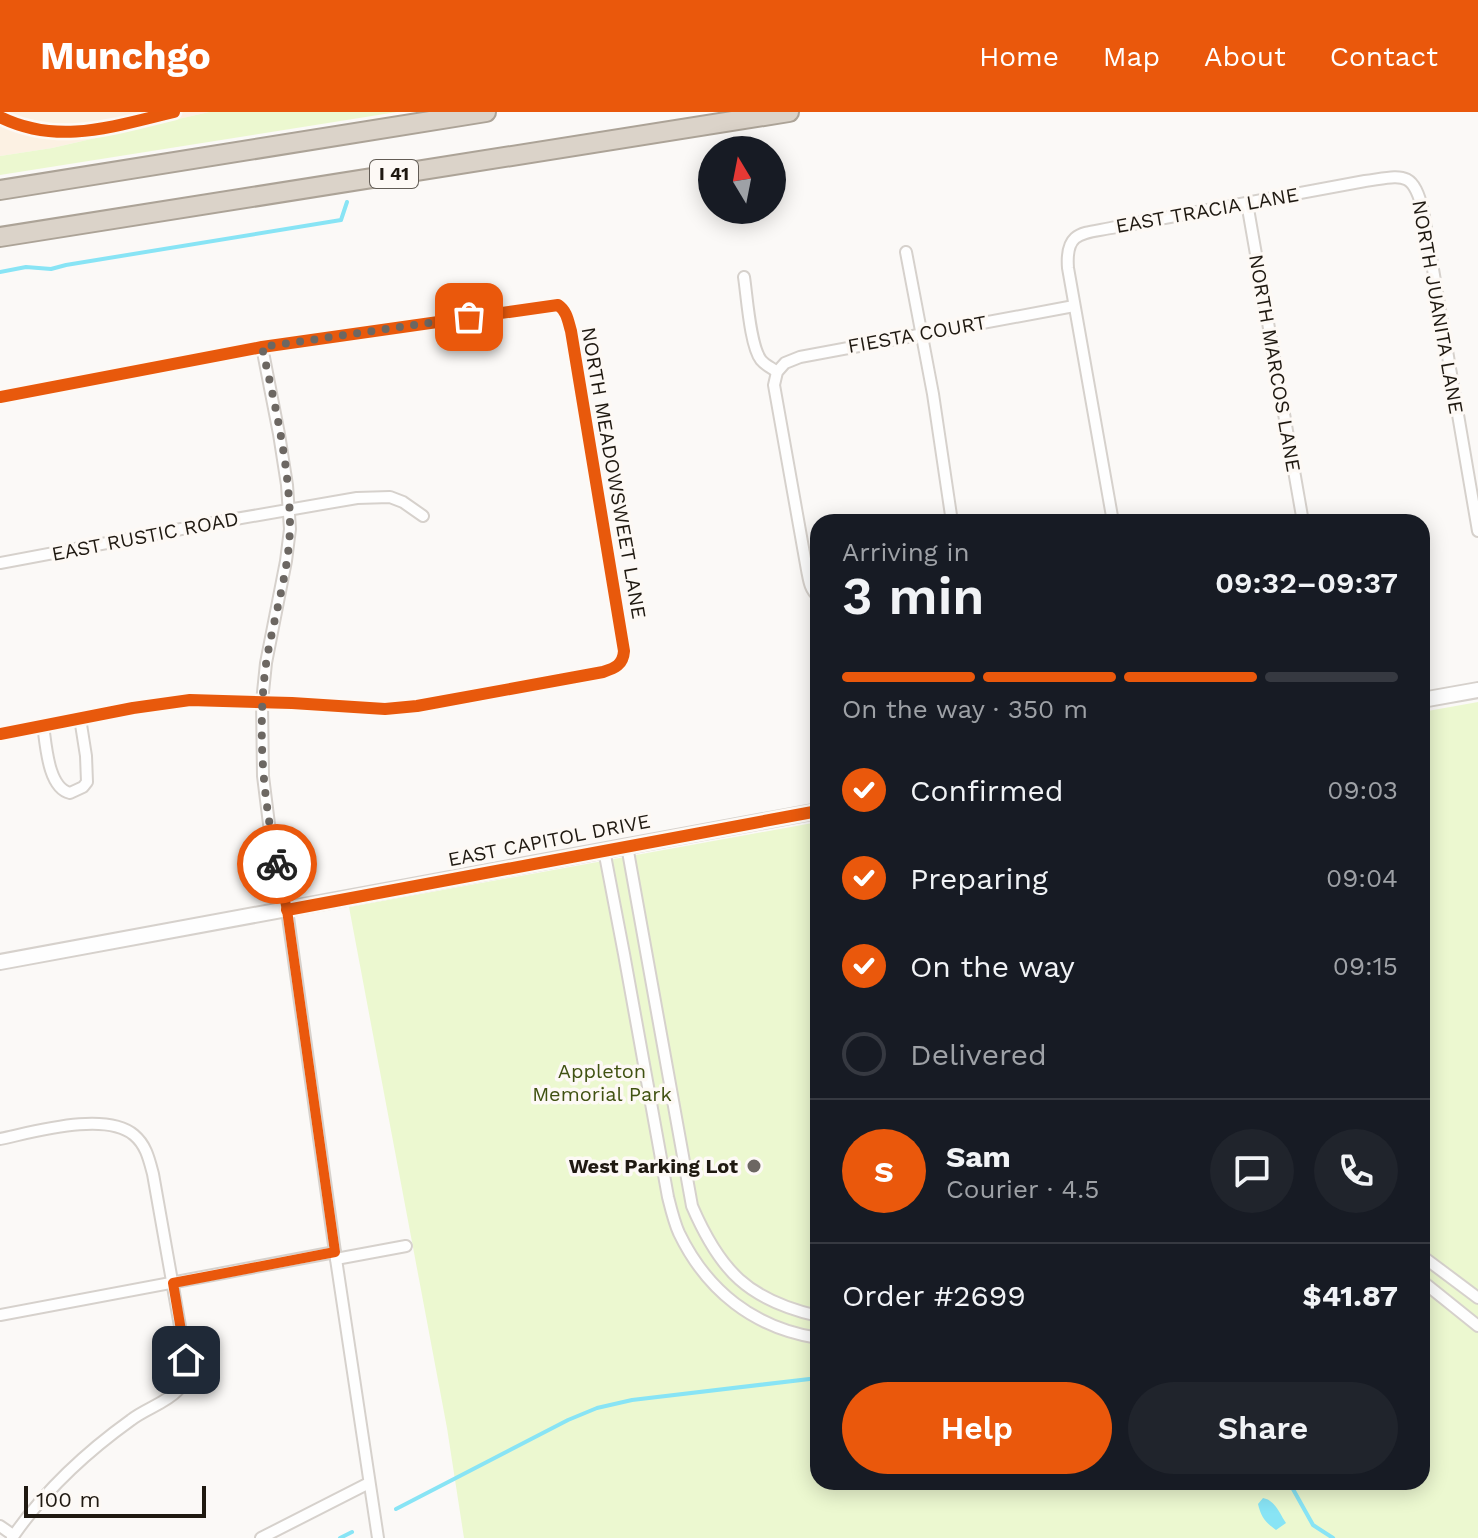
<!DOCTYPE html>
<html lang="en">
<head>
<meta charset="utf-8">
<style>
	:root { --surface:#171b24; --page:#20242c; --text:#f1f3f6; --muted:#9ea1a6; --line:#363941; --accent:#ea580c }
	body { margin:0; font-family:"Work Sans",sans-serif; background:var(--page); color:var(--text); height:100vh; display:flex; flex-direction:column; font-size:30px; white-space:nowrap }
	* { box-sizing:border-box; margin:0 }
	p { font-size:26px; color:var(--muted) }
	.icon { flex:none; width:44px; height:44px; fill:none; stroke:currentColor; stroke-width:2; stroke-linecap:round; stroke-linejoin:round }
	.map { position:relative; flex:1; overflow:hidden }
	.drawer { position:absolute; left:810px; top:402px; width:620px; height:976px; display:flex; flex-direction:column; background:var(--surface); border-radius:24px; box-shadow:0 4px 20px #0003 }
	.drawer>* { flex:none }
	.needle { width:52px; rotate:350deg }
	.fabs { position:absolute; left:698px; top:24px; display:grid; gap:16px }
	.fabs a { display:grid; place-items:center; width:88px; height:88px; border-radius:50%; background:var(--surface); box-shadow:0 4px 20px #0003; font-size:40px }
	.scale { position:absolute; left:24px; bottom:20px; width:182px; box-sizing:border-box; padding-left:8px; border:4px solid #1f1911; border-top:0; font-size:22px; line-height:28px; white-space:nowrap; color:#1f1911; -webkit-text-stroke:6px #fdf9f5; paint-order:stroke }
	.pin { position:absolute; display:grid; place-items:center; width:68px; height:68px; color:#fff; margin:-34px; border-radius:16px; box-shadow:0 4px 12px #0006 }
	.courier { position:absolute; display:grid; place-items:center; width:80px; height:80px; margin:-40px; border:6px solid #ea580c; border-radius:50%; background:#fff; color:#222; box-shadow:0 2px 10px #0007 }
	.headline em { font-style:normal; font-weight:600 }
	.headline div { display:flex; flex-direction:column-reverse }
	.headline { display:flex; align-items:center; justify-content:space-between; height:136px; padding:0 32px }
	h1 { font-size:52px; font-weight:600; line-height:60px }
	.bar { display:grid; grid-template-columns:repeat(4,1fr); gap:12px 8px; align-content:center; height:96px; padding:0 32px }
	.bar i { height:10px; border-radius:6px; background:var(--line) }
	.bar .selected { background:var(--accent) }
	.bar p { grid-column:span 4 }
	.line { display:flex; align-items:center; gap:20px; padding:0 32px; border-top:2px solid var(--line) }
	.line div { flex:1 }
	.round { display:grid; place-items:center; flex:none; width:84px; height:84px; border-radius:42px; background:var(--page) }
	ol { padding:0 32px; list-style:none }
	li { display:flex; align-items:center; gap:24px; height:88px }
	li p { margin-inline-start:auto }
	li .icon { padding:8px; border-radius:50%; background:var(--accent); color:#fff; stroke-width:4 }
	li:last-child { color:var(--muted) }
	li i { width:44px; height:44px; border:4px solid var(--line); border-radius:50% }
	.primary-button { display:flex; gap:16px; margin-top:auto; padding:16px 32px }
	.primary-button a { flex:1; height:92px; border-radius:48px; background:var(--accent); color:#fff; font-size:32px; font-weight:600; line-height:92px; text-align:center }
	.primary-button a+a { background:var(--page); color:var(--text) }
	header { display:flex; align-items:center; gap:48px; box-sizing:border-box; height:112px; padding:0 40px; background:var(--accent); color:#fff }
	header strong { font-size:38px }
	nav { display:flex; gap:44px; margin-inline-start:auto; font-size:28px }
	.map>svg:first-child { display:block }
	.built { fill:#fcf1e3 }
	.green { fill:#ecf8d0 }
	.water { fill:#88e4f5 }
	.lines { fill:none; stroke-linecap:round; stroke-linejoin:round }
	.stream { stroke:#88e4f5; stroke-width:4 }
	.street-casing { stroke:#d6d1cc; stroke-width:14 }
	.secondary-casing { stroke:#d6d1cc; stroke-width:18 }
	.highway-casing { stroke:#aca397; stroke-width:22 }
	.street { stroke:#fefefe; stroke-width:10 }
	.secondary { stroke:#fefefe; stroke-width:14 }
	.highway { stroke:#dbd3c9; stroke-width:18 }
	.cycleway-casing { stroke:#fdf9f5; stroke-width:17 }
	.cycleway { stroke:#e8590c; stroke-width:12 }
	.done { stroke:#6c6762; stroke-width:8; stroke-dasharray:0 14.4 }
	.route { stroke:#ea580c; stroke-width:10 }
	.poi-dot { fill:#6c6762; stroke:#fdf9f5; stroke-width:3 }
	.labels { text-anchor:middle; stroke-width:7; stroke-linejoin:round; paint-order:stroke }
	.shield { fill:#fdf9f5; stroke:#625c55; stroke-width:2 }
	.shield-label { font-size:18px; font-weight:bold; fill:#1f1911 }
	.street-label { font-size:20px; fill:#1f1911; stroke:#fdf9f5 }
	.park-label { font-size:20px; fill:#405212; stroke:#fdf9f5 }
	.poi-label { font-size:20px; font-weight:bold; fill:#1f1911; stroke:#fdf9f5; text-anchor:end }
</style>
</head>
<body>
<header>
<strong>Munchgo</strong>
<nav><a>Home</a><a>Map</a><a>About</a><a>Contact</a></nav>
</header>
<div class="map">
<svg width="1478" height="1426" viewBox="0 0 1478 1426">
	<rect width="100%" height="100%" fill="#fbf9f7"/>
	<path class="built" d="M0 0H209L52 36 0 44Z"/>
	<g class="green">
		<path d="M209 0H397L0 63V44L52 36Z"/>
		<path d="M1478 590V1426H464L447 1316 349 795 818 710V1370H1422V600Z"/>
	</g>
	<path class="water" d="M1263 1386C1275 1388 1280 1402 1286 1411L1276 1418C1265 1410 1261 1405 1258 1392Z"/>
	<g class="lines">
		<g class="stream">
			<path d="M0 160 26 155 51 157 66 153 341 108 347 90"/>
			<path d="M1289 1370 1313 1413 1333 1426"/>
			<path d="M396 1397 568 1308 597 1296 632 1288 818 1266"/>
			<path d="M340 1426 352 1420"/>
		</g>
		<g class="street-casing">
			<g id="street">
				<path d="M1247 91 1303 410"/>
				<path d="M906 140 933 282 952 410"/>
				<path d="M744 165C747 184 750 234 761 248 765 253 772 256 777 260"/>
				<path d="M262 235 279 322 287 373 290 417 286 449 266 551 262 590 263 664 269 712 287 798 336 1147 378 1426"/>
				<path d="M0 285 262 235 558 193C567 199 568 209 571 219L624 539C623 553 615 556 603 560L417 594 385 597 292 591 190 588 133 596 0 622"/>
				<path d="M1113 410 1068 156C1065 117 1084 122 1116 115L1365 69C1402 64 1413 57 1423 99L1478 419"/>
				<path d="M0 451 224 409 357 386 390 385 403 390 423 404"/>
				<path d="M818 484C810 478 809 468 807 458L774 273 777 260 785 251 800 245 1074 194"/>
				<path d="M43 613C46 633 48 676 70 681L83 675 87 670 86 644 80 606"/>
				<path d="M627 734 692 1094C720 1159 748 1188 818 1204"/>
				<path d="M604 738 624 842 668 1085C671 1097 674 1110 679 1121 707 1179 754 1216 818 1226"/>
				<path d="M0 1027C34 1020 105 999 134 1023 146 1033 149 1047 153 1062L186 1248C185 1259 185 1269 178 1278 166 1291 145 1297 131 1308 85 1341 44 1379 12 1426"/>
				<path d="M1422 1144 1478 1186"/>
				<path d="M336 1147 406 1134"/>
				<path d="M1422 1169 1478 1214"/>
				<path d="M0 1203 335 1140"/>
				<path d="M0 1414 13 1423"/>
				<path d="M261 1426 369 1371"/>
			</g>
		</g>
		<g class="secondary-casing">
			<g id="secondary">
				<path d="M1422 588 1478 578"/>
				<path d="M0 850 818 699"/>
			</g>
		</g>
		<g class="highway-casing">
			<g id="highway">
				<path d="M0 78 486 0"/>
				<path d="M0 125 789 0"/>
			</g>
		</g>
		<use href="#street" class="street"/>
		<use href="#secondary" class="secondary"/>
		<use href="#highway" class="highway"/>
		<g class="cycleway-casing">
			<g id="cycleway">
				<path d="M0 5C59 34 114 14 174 0"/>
				<path d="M0 285 262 235 558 193C567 199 568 209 571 219L624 539C623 553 615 556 603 560L417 594 385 597 292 591 190 588 133 596 0 622"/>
				<path d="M287 798 818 699"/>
			</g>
		</g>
		<use href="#cycleway" class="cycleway"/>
	</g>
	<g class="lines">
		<path class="done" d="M277 752C263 686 257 619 266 552 273 507 289 461 290 415 290 356 275 292 262 235L469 205"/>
		<path class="route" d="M186 1248 173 1171 335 1140 287 798 277 752"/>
	</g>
	<circle class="poi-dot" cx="754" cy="1054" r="8"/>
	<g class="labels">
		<rect class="shield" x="370" y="48" width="48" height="28" rx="6"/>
		<g class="shield-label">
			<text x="394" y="68">I 41</text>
		</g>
		<g class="street-label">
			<text transform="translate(1207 98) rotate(-10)" y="7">EAST TRACIA LANE</text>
			<text transform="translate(1438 195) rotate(80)" y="7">NORTH JUANITA LANE</text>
			<text transform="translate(917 222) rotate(-10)" y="7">FIESTA COURT</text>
			<text transform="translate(1275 251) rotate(80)" y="7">NORTH MARCOS LANE</text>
			<text transform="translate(614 361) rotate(80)" y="7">NORTH MEADOWSWEET LANE</text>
			<text transform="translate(145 424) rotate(-11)" y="7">EAST RUSTIC ROAD</text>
			<text transform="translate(549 728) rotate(-11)" y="7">EAST CAPITOL DRIVE</text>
		</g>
		<g class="park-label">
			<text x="602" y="966">Appleton<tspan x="602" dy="23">Memorial Park</tspan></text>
		</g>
		<g class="poi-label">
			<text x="738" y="1061">West Parking Lot</text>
		</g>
	</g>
</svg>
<div class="fabs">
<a><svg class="needle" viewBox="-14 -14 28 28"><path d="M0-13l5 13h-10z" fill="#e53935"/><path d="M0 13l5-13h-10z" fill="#9ea1a6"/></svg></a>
</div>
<div class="scale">100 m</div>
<div class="pin" style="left:469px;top:205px;background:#ea580c"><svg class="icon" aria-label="bag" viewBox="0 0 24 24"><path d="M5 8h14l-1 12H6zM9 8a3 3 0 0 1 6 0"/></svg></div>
<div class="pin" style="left:186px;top:1248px;background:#1f2937"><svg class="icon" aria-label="home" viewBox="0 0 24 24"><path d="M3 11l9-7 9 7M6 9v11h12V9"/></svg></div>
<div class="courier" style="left:277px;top:752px"><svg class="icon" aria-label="bike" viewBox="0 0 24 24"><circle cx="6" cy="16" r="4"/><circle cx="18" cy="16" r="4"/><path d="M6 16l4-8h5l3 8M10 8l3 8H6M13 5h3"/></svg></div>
<section class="drawer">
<div class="headline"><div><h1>3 min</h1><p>Arriving in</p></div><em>09:32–09:37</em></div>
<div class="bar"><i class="selected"></i><i class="selected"></i><i class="selected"></i><i></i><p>On the way · 350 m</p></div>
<ol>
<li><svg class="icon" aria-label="check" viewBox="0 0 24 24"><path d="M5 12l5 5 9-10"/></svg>Confirmed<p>09:03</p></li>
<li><svg class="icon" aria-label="check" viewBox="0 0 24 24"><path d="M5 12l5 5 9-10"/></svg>Preparing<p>09:04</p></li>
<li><svg class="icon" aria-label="check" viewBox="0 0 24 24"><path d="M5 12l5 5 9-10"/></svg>On the way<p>09:15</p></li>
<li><i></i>Delivered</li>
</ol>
<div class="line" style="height:144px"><b class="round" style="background:var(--accent);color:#fff">S</b><div><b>Sam</b><p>Courier · 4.5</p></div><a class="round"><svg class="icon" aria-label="chat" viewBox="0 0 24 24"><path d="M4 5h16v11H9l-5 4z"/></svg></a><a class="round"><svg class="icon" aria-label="phone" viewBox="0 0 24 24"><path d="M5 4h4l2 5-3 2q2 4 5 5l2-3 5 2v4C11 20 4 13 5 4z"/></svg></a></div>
<div class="line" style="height:104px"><div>Order #2699</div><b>$41.87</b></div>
<div class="primary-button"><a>Help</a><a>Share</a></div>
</section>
</div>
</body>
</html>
